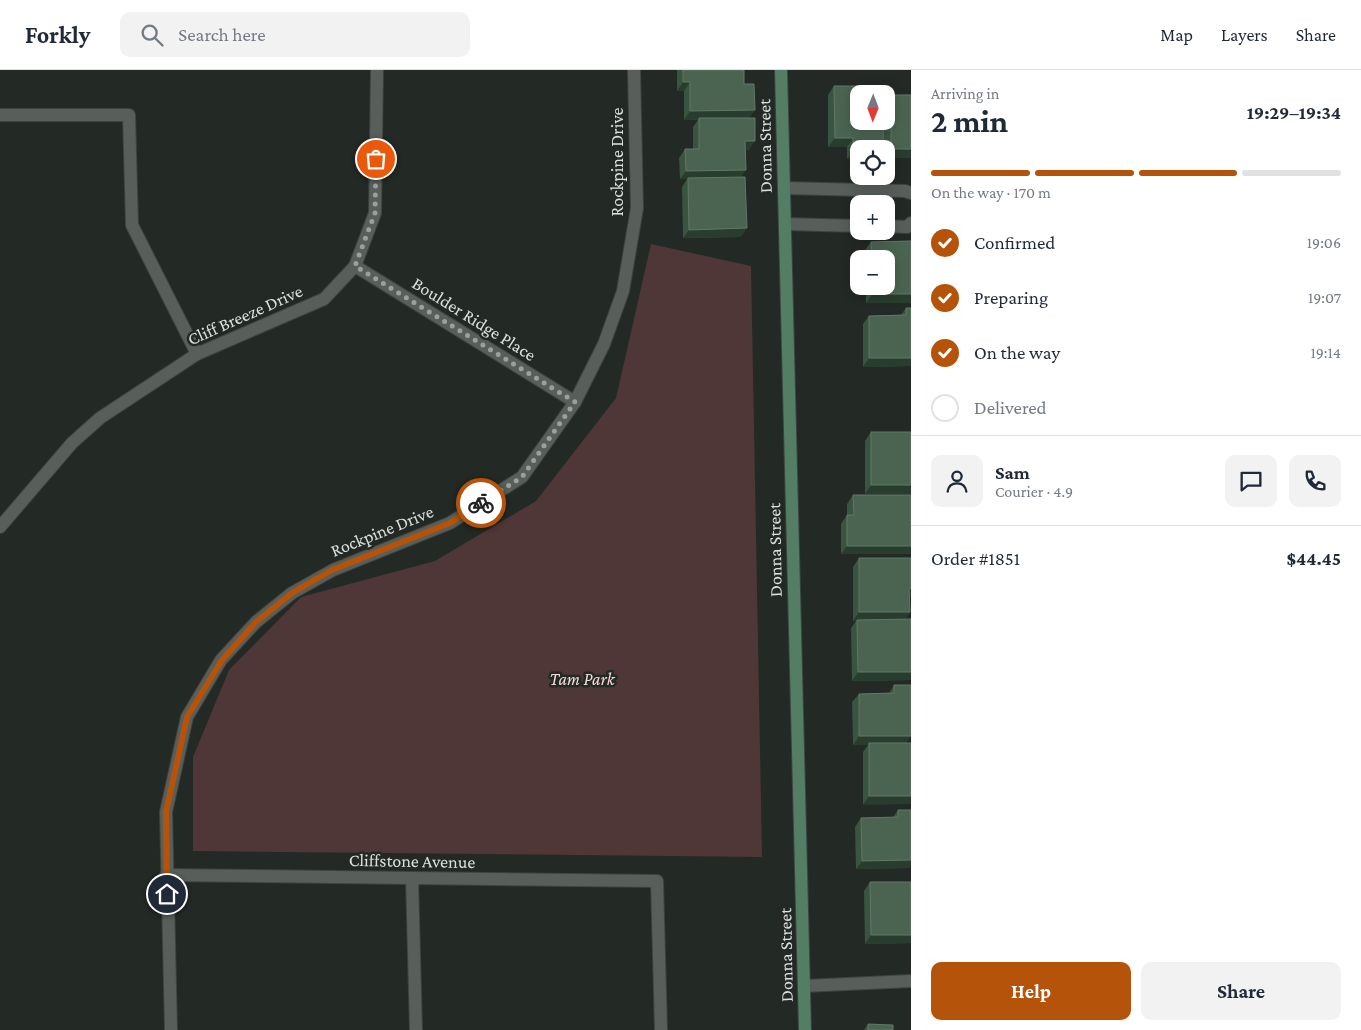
<!DOCTYPE html>
<html lang="en">
<head>
<meta charset="utf-8">
<style>
	:root { --surface:#fff; --page:#f2f2f3; --text:#1f2937; --muted:#747a83; --line:#e0e1e3; --accent:#b45309 }
	body { margin:0; font-family:"Crimson Pro",serif; background:var(--page); color:var(--text); height:100vh; display:flex; flex-direction:column; font-size:19px; white-space:nowrap }
	* { box-sizing:border-box; margin:0 }
	p { font-size:16px; color:var(--muted) }
	.icon { flex:none; width:28px; height:28px; fill:none; stroke:currentColor; stroke-width:2; stroke-linecap:round; stroke-linejoin:round }
	.map { position:relative; flex:1; overflow:hidden }
	.panel { display:flex; flex-direction:column; background:var(--surface); width:450px }
	.panel>* { flex:none }
	.needle { width:32px; rotate:181deg }
	.buttons { position:absolute; left:850px; top:15px; display:grid; gap:10px }
	.buttons a { display:grid; place-items:center; width:45px; height:45px; border-radius:10px; background:var(--surface); box-shadow:0 2px 12px #0003; font-size:25px }
	.pin { position:absolute; display:grid; place-items:center; width:42px; height:42px; color:#fff; margin:-21px; border:2px solid #fff; border-radius:50%; box-shadow:0 1px 5px #0007 }
	.courier { position:absolute; display:grid; place-items:center; width:50px; height:50px; margin:-25px; border:4px solid #b45309; border-radius:50%; background:#fff; color:#222; box-shadow:0 1px 6px #0007 }
	.overview em { font-style:normal; font-weight:700 }
	.overview div { display:flex; flex-direction:column-reverse }
	.overview { display:flex; align-items:center; justify-content:space-between; height:85px; padding:0 20px }
	h1 { font-size:32px; font-weight:700; line-height:38px }
	.bar { display:grid; grid-template-columns:repeat(4,1fr); gap:8px 5px; align-content:center; height:60px; padding:0 20px }
	.bar i { height:6px; border-radius:4px; background:var(--line) }
	.bar .selected { background:var(--accent) }
	.bar p { grid-column:span 4 }
	.line { display:flex; align-items:center; gap:12px; padding:0 20px; border-top:1px solid var(--line) }
	.line div { flex:1 }
	.round { display:grid; place-items:center; flex:none; width:52px; height:52px; border-radius:10px; background:var(--page) }
	ol { padding:0 20px; list-style:none }
	li { display:flex; align-items:center; gap:15px; height:55px }
	li p { margin-inline-start:auto }
	li .icon { padding:5px; border-radius:50%; background:var(--accent); color:#fff; stroke-width:4 }
	li:last-child { color:var(--muted) }
	li i { width:28px; height:28px; border:2px solid var(--line); border-radius:50% }
	.cta { display:flex; gap:10px; margin-top:auto; padding:10px 20px }
	.cta a { flex:1; height:58px; border-radius:10px; background:var(--accent); color:#fff; font-size:20px; font-weight:700; line-height:58px; text-align:center }
	.cta a+a { background:var(--page); color:var(--text) }
	header { display:flex; align-items:center; gap:30px; box-sizing:border-box; height:70px; padding:0 25px; background:var(--surface); border-bottom:1px solid var(--line) }
	header strong { font-size:24px }
	nav { display:flex; gap:28px; margin-inline-start:auto; font-size:18px }
	.search { width:350px; height:45px; background:var(--page); display:flex; align-items:center; gap:12px; box-sizing:border-box; padding:0 18px; border-radius:10px; color:var(--muted); font-size:19px }
	main { display:flex; flex:1; min-height:0 }
	.map>svg:first-child { display:block }
	.green { fill:#4e3736 }
	.lines { fill:none; stroke-linecap:round; stroke-linejoin:round }
	.street-casing { stroke:#3e4340; stroke-width:14 }
	.secondary-casing { stroke:#3e4340; stroke-width:14 }
	.street { stroke:#585f5a; stroke-width:12 }
	.secondary { stroke:#537e63; stroke-width:12 }
	.wall { fill:#395541 }
	.shaded-wall { fill:#293d2f }
	.building { fill:#4b6452; stroke:#627867 }
	.done { stroke:#9ba09d; stroke-width:5; stroke-dasharray:0 9 }
	.route { stroke:#b45309; stroke-width:6 }
	.labels { text-anchor:middle; stroke-width:5; stroke-linejoin:round; paint-order:stroke }
	.street-label { font-size:18px; fill:#dce0dd; stroke:#232925 }
	.park-label { font-size:18px; font-style:italic; fill:#f6d9d7; stroke:#232925 }
</style>
</head>
<body>
<header>
<strong>Forkly</strong>
<div class="search"><svg class="icon" aria-label="search" viewBox="0 0 24 24"><circle cx="10" cy="10" r="6"/><path d="M15 15l6 6"/></svg>Search here</div>
<nav><a>Map</a><a>Layers</a><a>Share</a></nav>
</header>
<main>
<div class="map">
<svg width="911" height="960" viewBox="0 0 911 960">
	<rect width="100%" height="100%" fill="#232925"/>
	<path class="green" d="M651 174 751 196 762 787 193 781V687L229 600 301 527 435 491 536 431 616 328Z"/>
	<g class="lines">
		<g class="street-casing">
			<g id="street">
				<path d="M0 45H129L132 155 197 284"/>
				<path d="M784 118 905 121 911 123"/>
				<path d="M785 154 859 156"/>
				<path d="M886 156 907 157 911 153"/>
				<path d="M355 196 575 332"/>
				<path d="M0 457 72 373 100 348 197 284 324 229 355 196 375 143 377 0"/>
				<path d="M166 805 657 811 661 960"/>
				<path d="M412 808 416 960"/>
				<path d="M804 916 911 911"/>
				<path d="M171 960 166 742 187 647 221 590 256 552 292 523 333 500 450 453 522 407 575 332 604 274 623 221 637 138 634 0"/>
			</g>
		</g>
		<g class="secondary-casing">
			<path id="secondary" d="M781 0 805 960"/>
		</g>
		<use href="#street" class="street"/>
		<use href="#secondary" class="secondary"/>
	</g>
	<g class="wall">
		<path d="M677 0H744V14L749 48V80H745L741 107V167L683 168 682 117 687 109H680L679 88 685 79H693V57L698 50H684V21H677Z"/>
		<path d="M834 16 878 54 859 79V89H847V77H828V25Z"/>
		<path d="M891 25H911V88H886V79H885V51H886V32Z"/>
		<path d="M911 171V233H866V216H886V189H865V180L871 172Z"/>
		<path d="M906 238H911V296L863 297V254L869 246 901 245Z"/>
		<path d="M871 362H911V424H865V371Z"/>
		<path d="M853 425H911V484H841V454L847 445V434Z"/>
		<path d="M859 488H911V527H909L910 542 905 549H911V610L852 611 851 558 856 551H853V497Z"/>
		<path d="M894 615 907 673H911L863 735V682L868 675H853L852 632 859 624 889 623Z"/>
		<path d="M898 740H911V795L909 798 856 799 855 757 861 748 893 747Z"/>
		<path d="M870 812H911V872L910 873 865 874 864 821Z"/>
		<path d="M868 954 893 960H864Z"/>
	</g>
	<g class="shaded-wall">
		<path d="M683 12H690L684 21H677Z"/>
		<path d="M755 40 749 49 684 50 690 41Z"/>
		<path d="M835 68H853L847 77H828Z"/>
		<path d="M745 71H755L749 80H739Z"/>
		<path d="M891 79H911V88H886V87Z"/>
		<path d="M854 80H859V89H847Z"/>
		<path d="M746 100 740 109H680L686 101Z"/>
		<path d="M747 158 741 167 683 168 689 160Z"/>
		<path d="M872 224H911V233H866Z"/>
		<path d="M869 288H911V296L863 297Z"/>
		<path d="M871 415H911V424H865Z"/>
		<path d="M847 476H911V484H841Z"/>
		<path d="M911 518V527H903L909 519Z"/>
		<path d="M859 542H910L903 551 857 550 856 551H853Z"/>
		<path d="M858 602H911V610L852 611Z"/>
		<path d="M859 666H911L905 674 869 673 868 675H853Z"/>
		<path d="M869 726H911V734L863 735Z"/>
		<path d="M911 790V795L909 798 856 799 862 791Z"/>
		<path d="M871 865H911V872L910 873 865 874Z"/>
	</g>
	<g class="building">
		<path d="M683 0H744V14H754L755 40 690 41V12H683Z"/>
		<path d="M834 16H877V24H859V51H878V54H884V79H859V80H854L853 68H835Z"/>
		<rect x="891" y="25" width="20" height="54"/>
		<path d="M699 48H755V71H745L746 100 686 101 685 79H699Z"/>
		<path d="M745 107 747 158 689 160 688 108Z"/>
		<path d="M911 171V224H872V216H886V189H872L871 172Z"/>
		<path d="M906 238H911V288H869V246L906 245Z"/>
		<rect x="871" y="362" width="40" height="53"/>
		<path d="M853 425H911V476H847V445H854Z"/>
		<path d="M859 488H911V518L909 519 910 542H859Z"/>
		<path d="M911 549V602H858L857 550Z"/>
		<path d="M894 615H911V666H859V624L894 623Z"/>
		<rect x="869" y="673" width="42" height="53"/>
		<path d="M898 740H911V790L862 791 861 748 898 747Z"/>
		<path d="M870 812H911V865H871Z"/>
		<path d="M868 954 893 955V960H868Z"/>
	</g>
	<g class="lines">
		<path class="done" d="M376 89 375 143 355 196 575 332 522 407 481 433"/>
		<path class="route" d="M167 824 166 742 187 647 222 590 256 552 292 523 332 500 450 453 481 433"/>
	</g>
	<g class="labels">
		<g class="street-label">
			<text transform="translate(765 76) rotate(-91)" y="6">Donna Street</text>
			<text transform="translate(617 92) rotate(-90)" y="6">Rockpine Drive</text>
			<text transform="translate(245 245) rotate(-24)" y="6">Cliff Breeze Drive</text>
			<text transform="translate(474 249) rotate(32)" y="6">Boulder Ridge Place</text>
			<text transform="translate(382 461) rotate(-22)" y="6">Rockpine Drive</text>
			<text transform="translate(775 480) rotate(-91)" y="6">Donna Street</text>
			<text transform="translate(412 791) rotate(1)" y="6">Cliffstone Avenue</text>
			<text transform="translate(786 885) rotate(-91)" y="6">Donna Street</text>
		</g>
		<g class="park-label">
			<text x="582" y="615">Tam Park</text>
		</g>
	</g>
</svg>
<div class="buttons">
<a><svg class="needle" viewBox="-14 -14 28 28"><path d="M0-13l5 13h-10z" fill="#e53935"/><path d="M0 13l5-13h-10z" fill="#747a83"/></svg></a>
<a><svg class="icon" aria-label="locate" viewBox="0 0 24 24"><circle cx="12" cy="12" r="6"/><path d="M12 2v4M12 18v4M2 12h4M18 12h4"/></svg></a>
<a>+</a>
<a>−</a>
</div>
<div class="pin" style="left:376px;top:89px;background:#ea580c"><svg class="icon" aria-label="bag" viewBox="0 0 24 24"><path d="M5 8h14l-1 12H6zM9 8a3 3 0 0 1 6 0"/></svg></div>
<div class="pin" style="left:167px;top:824px;background:#1f2937"><svg class="icon" aria-label="home" viewBox="0 0 24 24"><path d="M3 11l9-7 9 7M6 9v11h12V9"/></svg></div>
<div class="courier" style="left:481px;top:433px"><svg class="icon" aria-label="bike" viewBox="0 0 24 24"><circle cx="6" cy="16" r="4"/><circle cx="18" cy="16" r="4"/><path d="M6 16l4-8h5l3 8M10 8l3 8H6M13 5h3"/></svg></div>
</div>
<section class="panel">
<div class="overview"><div><h1>2 min</h1><p>Arriving in</p></div><em>19:29–19:34</em></div>
<div class="bar"><i class="selected"></i><i class="selected"></i><i class="selected"></i><i></i><p>On the way · 170 m</p></div>
<ol>
<li><svg class="icon" aria-label="check" viewBox="0 0 24 24"><path d="M5 12l5 5 9-10"/></svg>Confirmed<p>19:06</p></li>
<li><svg class="icon" aria-label="check" viewBox="0 0 24 24"><path d="M5 12l5 5 9-10"/></svg>Preparing<p>19:07</p></li>
<li><svg class="icon" aria-label="check" viewBox="0 0 24 24"><path d="M5 12l5 5 9-10"/></svg>On the way<p>19:14</p></li>
<li><i></i>Delivered</li>
</ol>
<div class="line" style="height:90px"><a class="round"><svg class="icon" aria-label="person" viewBox="0 0 24 24"><circle cx="12" cy="8" r="4"/><path d="M4 21q1-7 8-7t8 7"/></svg></a><div><b>Sam</b><p>Courier · 4.9</p></div><a class="round"><svg class="icon" aria-label="chat" viewBox="0 0 24 24"><path d="M4 5h16v11H9l-5 4z"/></svg></a><a class="round"><svg class="icon" aria-label="phone" viewBox="0 0 24 24"><path d="M5 4h4l2 5-3 2q2 4 5 5l2-3 5 2v4C11 20 4 13 5 4z"/></svg></a></div>
<div class="line" style="height:65px"><div>Order #1851</div><b>$44.45</b></div>
<div class="cta"><a>Help</a><a>Share</a></div>
</section>
</main>
</body>
</html>
